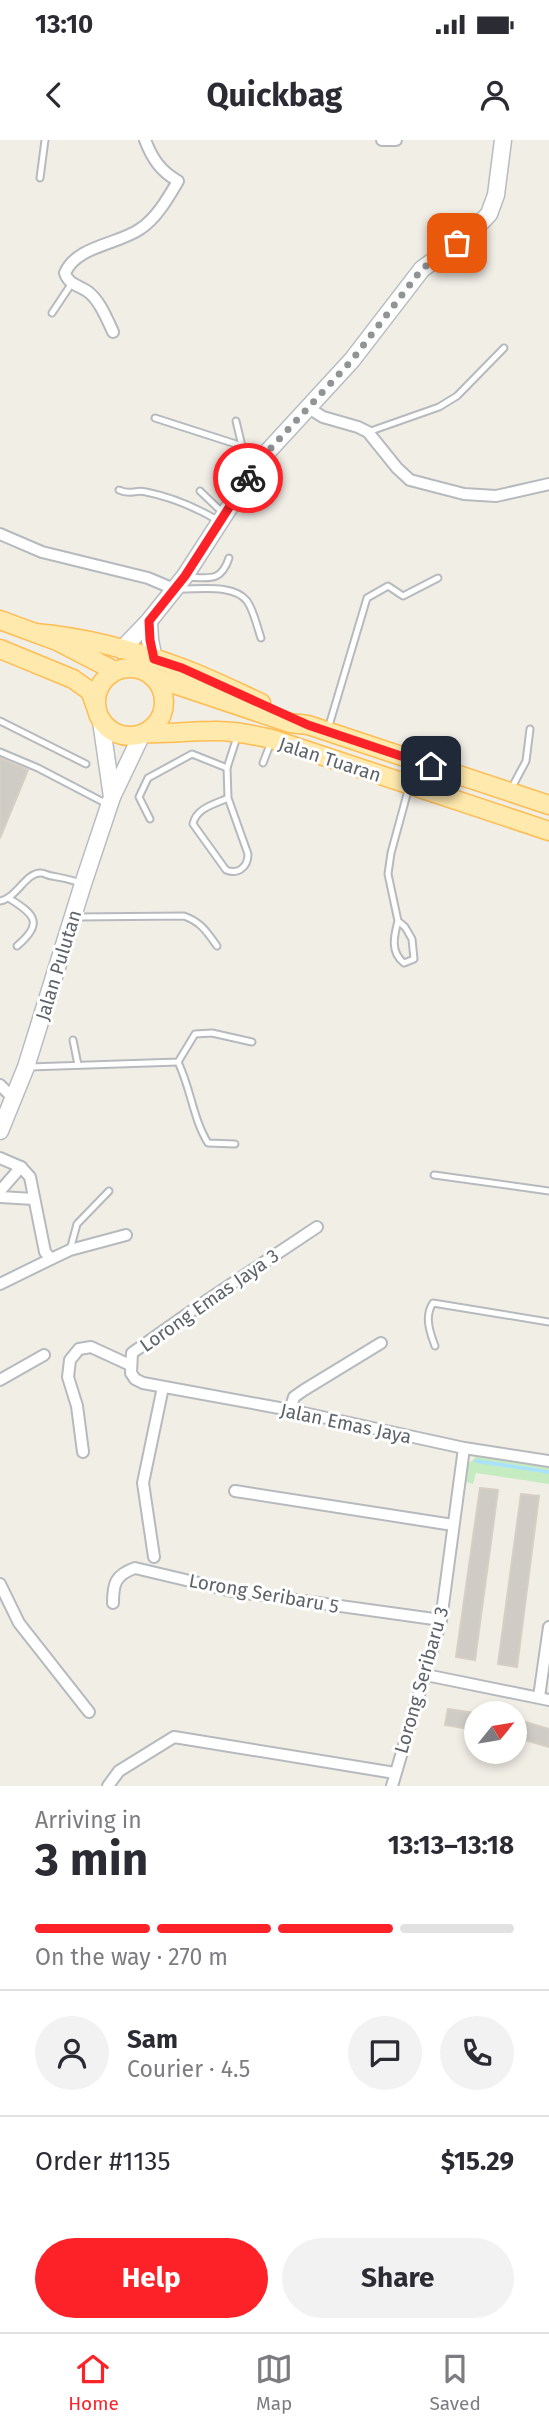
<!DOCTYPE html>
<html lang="en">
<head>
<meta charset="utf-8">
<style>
	:root { --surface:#fff; --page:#f2f2f3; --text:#2b2b33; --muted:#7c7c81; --line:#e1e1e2; --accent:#fc2228 }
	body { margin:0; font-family:"Fira Sans",sans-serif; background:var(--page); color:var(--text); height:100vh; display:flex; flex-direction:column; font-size:26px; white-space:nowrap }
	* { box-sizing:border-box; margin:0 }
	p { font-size:23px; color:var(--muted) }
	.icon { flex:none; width:38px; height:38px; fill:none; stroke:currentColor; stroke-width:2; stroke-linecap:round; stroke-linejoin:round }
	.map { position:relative; height:1646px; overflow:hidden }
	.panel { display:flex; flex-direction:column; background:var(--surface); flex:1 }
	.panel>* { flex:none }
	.needle { width:46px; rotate:60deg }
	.buttons { position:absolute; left:464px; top:1561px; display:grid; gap:14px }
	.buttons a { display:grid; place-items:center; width:63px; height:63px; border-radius:50%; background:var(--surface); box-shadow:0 4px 10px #0003; font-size:35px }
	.pin { position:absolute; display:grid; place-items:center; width:60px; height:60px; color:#fff; margin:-30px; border-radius:14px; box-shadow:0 4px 10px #0006 }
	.courier { position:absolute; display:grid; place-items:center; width:70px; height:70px; margin:-35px; border:5px solid #fc2228; border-radius:50%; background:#fff; color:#222; box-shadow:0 2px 9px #0007 }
	.overview em { font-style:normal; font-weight:700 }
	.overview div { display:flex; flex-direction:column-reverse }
	.overview { display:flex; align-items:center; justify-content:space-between; height:119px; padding:0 35px }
	h1 { font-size:46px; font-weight:700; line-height:52px }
	.bar { display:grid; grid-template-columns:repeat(4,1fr); gap:10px 7px; align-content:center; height:84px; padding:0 35px }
	.bar i { height:9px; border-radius:5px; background:var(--line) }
	.bar .current { background:var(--accent) }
	.bar p { grid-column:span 4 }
	.line { display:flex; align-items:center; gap:18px; padding:0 35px; border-top:2px solid var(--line) }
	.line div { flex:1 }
	.round { display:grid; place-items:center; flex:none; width:74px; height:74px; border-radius:37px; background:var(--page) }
	.cta { display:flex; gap:14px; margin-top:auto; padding:14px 35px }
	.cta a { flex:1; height:80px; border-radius:42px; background:var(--accent); color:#fff; font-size:28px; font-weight:700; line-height:80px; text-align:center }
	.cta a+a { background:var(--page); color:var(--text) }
	.status { display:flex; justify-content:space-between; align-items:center; height:49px; padding:0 35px; background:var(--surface); direction:ltr }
	.status svg { height:19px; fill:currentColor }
	header { display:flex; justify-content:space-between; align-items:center; height:91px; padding:0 35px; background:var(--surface); font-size:32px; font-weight:700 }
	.tabs { display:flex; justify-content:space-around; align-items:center; height:98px; border-top:2px solid var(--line); background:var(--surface); font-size:19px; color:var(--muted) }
	.tabs a { display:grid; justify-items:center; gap:4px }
	.tabs .current { color:var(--accent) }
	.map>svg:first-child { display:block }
	.green { fill:#c5ebc0 }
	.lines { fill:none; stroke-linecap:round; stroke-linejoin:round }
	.stream { stroke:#a8e2ff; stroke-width:3.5 }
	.building { fill:#cfcbc5; stroke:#d7cfc3; stroke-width:2 }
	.lane-casing { stroke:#b6babe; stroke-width:9 }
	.street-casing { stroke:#b6babe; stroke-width:14 }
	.secondary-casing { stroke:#b7bcc1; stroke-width:19 }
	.primary-casing { stroke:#ffbc51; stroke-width:21 }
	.lane { stroke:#fff; stroke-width:5 }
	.street { stroke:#fff; stroke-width:10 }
	.secondary { stroke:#fff; stroke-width:16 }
	.primary { stroke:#ffe9ad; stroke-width:18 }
	.done { stroke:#919494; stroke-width:7; stroke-dasharray:0 12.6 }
	.route { stroke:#fc2228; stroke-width:9 }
	.labels { text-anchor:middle; stroke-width:6; stroke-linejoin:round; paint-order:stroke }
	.street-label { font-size:19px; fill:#5d6368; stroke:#fff }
</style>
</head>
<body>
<div class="status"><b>13:10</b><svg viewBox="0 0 49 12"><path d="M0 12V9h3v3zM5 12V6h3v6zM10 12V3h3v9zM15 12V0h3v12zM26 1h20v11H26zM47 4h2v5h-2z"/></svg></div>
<header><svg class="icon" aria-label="back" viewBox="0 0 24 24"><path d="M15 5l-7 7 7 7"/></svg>Quickbag<svg class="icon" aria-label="person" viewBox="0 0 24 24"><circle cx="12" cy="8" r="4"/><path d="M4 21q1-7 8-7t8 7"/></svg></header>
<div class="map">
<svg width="549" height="1646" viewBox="0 0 549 1646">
	<rect width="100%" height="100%" fill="#f1eee6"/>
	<path class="green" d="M477 1316 549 1327V1344L476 1333 473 1344 466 1342 468 1324Z"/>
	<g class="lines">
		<path class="stream" d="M476 1321 549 1332"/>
	</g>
	<g class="building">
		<path d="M0 618 28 630 0 698Z"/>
		<path d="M480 1348 498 1350 475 1520 456 1517Z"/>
		<path d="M521 1354 539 1356 517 1527 498 1524Z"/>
		<path d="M448 1569 476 1573V1590L445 1585Z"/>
		<path d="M519 1580 549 1589V1607L514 1597Z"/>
	</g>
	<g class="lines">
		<g class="lane-casing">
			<g id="lane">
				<path d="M40 38 45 0"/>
				<path d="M52 173 72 143"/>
				<path d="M155 278 242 306 257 318"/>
				<path d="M236 281 242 306"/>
				<path d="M368 292 439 267 457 256 504 208"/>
				<path d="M119 350C131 356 135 349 146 352 171 357 197 368 219 381"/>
				<path d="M200 351 222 372"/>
				<path d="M188 437C210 438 221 442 229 418"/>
				<path d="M177 449C197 450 233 443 247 461 254 471 257 487 261 498"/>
				<path d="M0 581 86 624"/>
				<path d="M328 589 367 458 388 446 403 456 438 438"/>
				<path d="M0 612 38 628 107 664"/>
				<path d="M263 623 271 602"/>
				<path d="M511 649 526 621 530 589"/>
				<path d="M228 658C215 664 196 668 193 684L226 730C238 735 248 727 248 714L228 658 227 628 237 597"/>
				<path d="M150 679 139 657 148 638 192 614 227 628"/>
				<path d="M10 759C36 775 43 784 17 806"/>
				<path d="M0 761C17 758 26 732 41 733 45 733 48 736 52 736 62 738 70 739 80 743"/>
				<path d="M76 777 184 776C201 782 207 792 217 806"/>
				<path d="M398 781C394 796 390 812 404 823L414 819 412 799 405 787 398 781 388 734 391 713 409 647"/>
				<path d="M73 900 78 925"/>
				<path d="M178 922C191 949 193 979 208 1003L235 1004"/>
				<path d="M29 927 178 922 195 894 212 893 252 902"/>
				<path d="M434 1035 549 1051"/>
				<path d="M70 1110 77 1084 109 1051"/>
				<path d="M435 1206C430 1193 424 1176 433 1163L549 1182"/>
			</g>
		</g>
		<g class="street-casing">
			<g id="street">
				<path d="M382 0H396"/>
				<path d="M113 192C107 179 99 159 87 151 78 145 68 144 65 133 76 106 119 104 140 89 156 79 168 58 178 41 160 31 152 18 145 0"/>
				<path d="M307 267 323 277 358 287 368 292 397 328 410 340 464 354 496 356 549 344"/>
				<path d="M0 394 42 412 148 438 174 449"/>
				<path d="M0 945 13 958"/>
				<path d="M0 1018 21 1027 30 1037 45 1112 51 1119 70 1110 126 1095"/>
				<path d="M0 1051 21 1027"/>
				<path d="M0 1057 34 1059"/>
				<path d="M317 1087 203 1163 132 1213 131 1233 135 1239 143 1243 290 1270 464 1308 549 1321"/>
				<path d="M0 1144 51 1119"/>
				<path d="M0 1240 44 1215"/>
				<path d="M290 1270 294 1257 304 1250 381 1203"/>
				<path d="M83 1312 77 1266 68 1237 70 1220 79 1209 91 1207 130 1225"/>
				<path d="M235 1351 453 1385"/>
				<path d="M154 1417 143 1343 163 1247"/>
				<path d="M0 1444 19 1483 89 1572"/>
				<path d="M113 1463C113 1444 115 1435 135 1428L232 1451 441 1480"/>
				<path d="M426 1535 549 1560"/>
				<path d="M539 1557 549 1487"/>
				<path d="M108 1646 119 1631 174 1597 395 1633"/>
				<path d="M392 1646 441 1480 464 1308"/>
			</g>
		</g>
		<g class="secondary-casing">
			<g id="secondary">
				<path d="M149 481 150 500 154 519"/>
				<path d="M121 510 149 481 185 436 260 320 352 220 422 129 469 95 489 74 496 55 503 0"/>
				<path d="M101 581 112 657"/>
				<path d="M0 991 26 927 83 744 112 657 142 594"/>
			</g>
		</g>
		<g class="primary-casing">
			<g id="primary">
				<path d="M0 480 57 501 115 531"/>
				<path d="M35 493C84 497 136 511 182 528 209 538 235 551 261 563"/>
				<path d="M0 509 73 539 90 551 96 567"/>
				<circle cx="130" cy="562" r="34"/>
				<path d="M153 537 290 583 308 585 549 665"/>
				<path d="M145 593C168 594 189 591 212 591 232 590 252 595 272 599L549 691"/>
			</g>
		</g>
		<use href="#lane" class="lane"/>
		<use href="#street" class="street"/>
		<use href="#secondary" class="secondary"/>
		<use href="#primary" class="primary"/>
	</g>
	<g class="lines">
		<path class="done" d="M248 338 260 320 352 220 422 129 457 103"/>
		<path class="route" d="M248 338 185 436 149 481 150 500 154 519 182 528 308 585 431 626"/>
	</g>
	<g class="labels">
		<g class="street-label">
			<text transform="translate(330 619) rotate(18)" y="7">Jalan Tuaran</text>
			<text transform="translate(58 825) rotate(-73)" y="7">Jalan Pulutan</text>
			<text transform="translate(209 1160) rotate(-35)" y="7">Lorong Emas Jaya 3</text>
			<text transform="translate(346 1283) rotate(12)" y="7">Jalan Emas Jaya</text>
			<text transform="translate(264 1453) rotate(10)" y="7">Lorong Seribaru 5</text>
			<text transform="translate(421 1540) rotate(-74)" y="7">Lorong Seribaru 3</text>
		</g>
	</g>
</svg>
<div class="buttons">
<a><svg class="needle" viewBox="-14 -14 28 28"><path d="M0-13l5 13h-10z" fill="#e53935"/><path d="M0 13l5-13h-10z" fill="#7c7c81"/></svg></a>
</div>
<div class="pin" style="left:457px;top:103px;background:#ea580c"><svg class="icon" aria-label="bag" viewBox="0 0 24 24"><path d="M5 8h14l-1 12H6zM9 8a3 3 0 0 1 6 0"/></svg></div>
<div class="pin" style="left:431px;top:626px;background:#1f2937"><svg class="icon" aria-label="home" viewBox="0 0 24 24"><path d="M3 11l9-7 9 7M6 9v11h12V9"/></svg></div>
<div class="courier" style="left:248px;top:338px"><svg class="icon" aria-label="bike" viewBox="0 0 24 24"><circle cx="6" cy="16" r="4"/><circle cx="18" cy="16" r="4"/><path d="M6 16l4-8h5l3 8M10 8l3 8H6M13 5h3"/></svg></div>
</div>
<section class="panel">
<div class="overview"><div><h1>3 min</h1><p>Arriving in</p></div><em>13:13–13:18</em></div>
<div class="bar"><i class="current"></i><i class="current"></i><i class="current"></i><i></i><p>On the way · 270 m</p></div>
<div class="line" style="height:126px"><a class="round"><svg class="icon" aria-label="person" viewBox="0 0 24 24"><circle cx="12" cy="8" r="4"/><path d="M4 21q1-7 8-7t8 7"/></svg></a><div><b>Sam</b><p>Courier · 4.5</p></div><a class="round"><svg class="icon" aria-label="chat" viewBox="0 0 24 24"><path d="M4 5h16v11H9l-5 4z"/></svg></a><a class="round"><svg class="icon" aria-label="phone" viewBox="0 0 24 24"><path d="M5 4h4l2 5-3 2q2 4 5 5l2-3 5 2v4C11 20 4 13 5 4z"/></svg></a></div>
<div class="line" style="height:91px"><div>Order #1135</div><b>$15.29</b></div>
<div class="cta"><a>Help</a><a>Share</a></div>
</section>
<nav class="tabs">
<a class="current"><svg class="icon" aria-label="home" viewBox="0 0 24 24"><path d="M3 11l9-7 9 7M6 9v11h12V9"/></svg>Home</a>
<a><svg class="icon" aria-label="map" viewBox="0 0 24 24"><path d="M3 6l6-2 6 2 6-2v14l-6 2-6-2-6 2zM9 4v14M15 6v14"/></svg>Map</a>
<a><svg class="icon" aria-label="saved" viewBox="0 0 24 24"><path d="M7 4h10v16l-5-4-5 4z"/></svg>Saved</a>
</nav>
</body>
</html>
